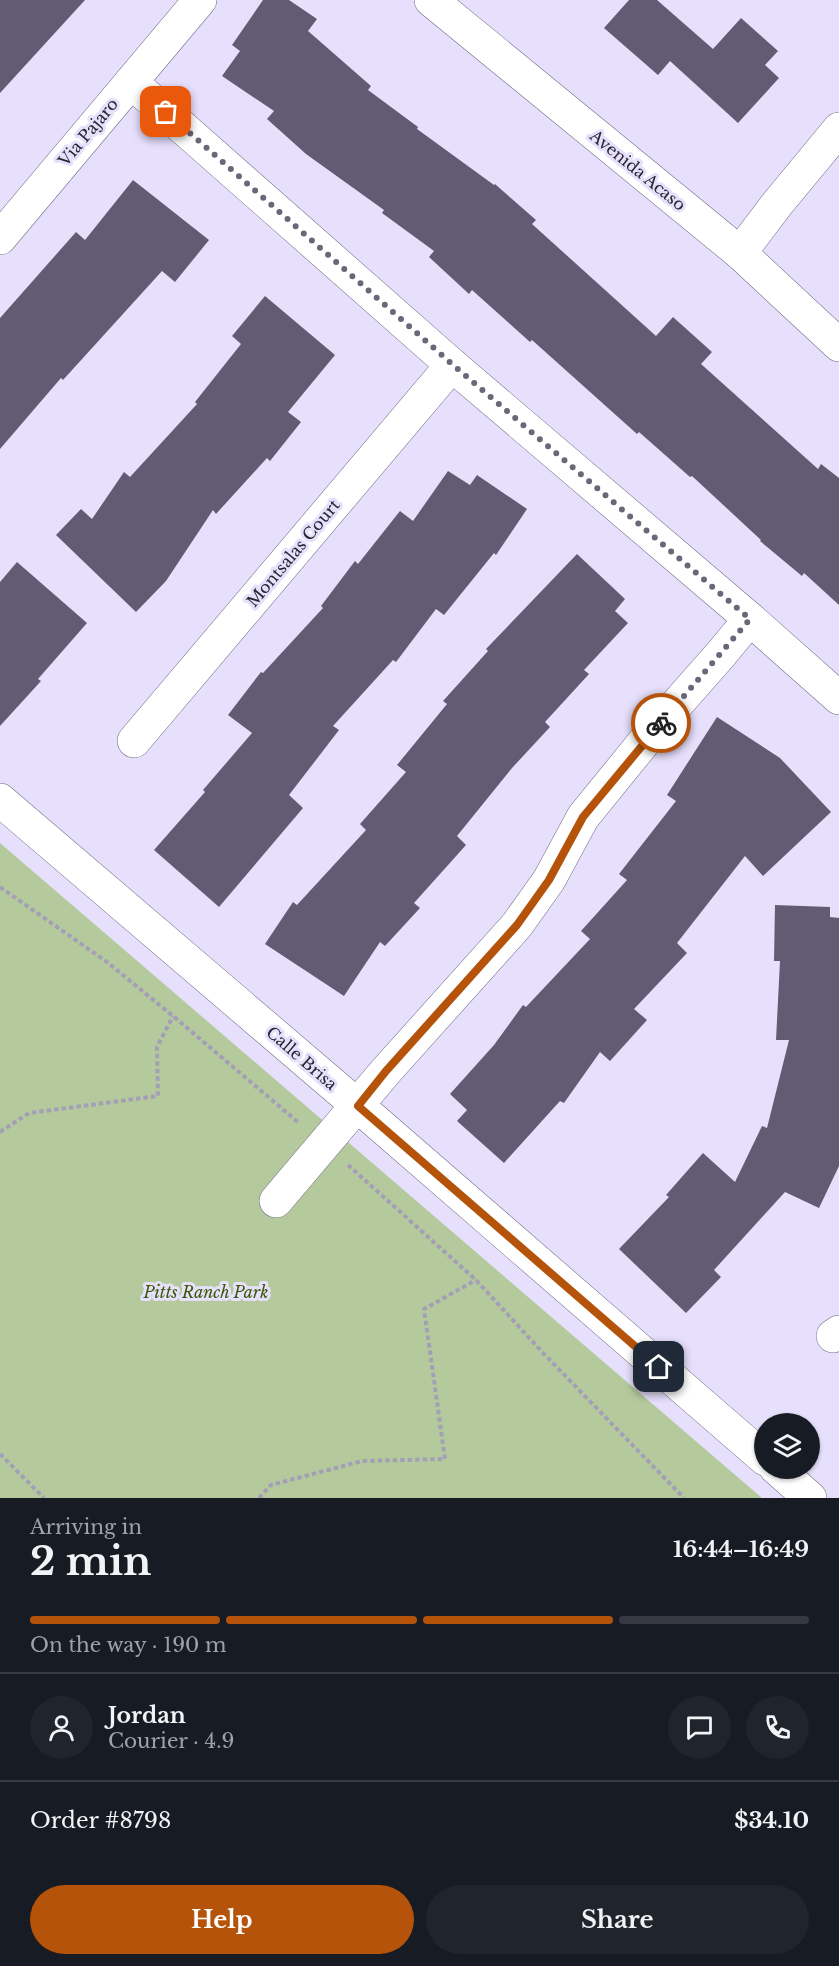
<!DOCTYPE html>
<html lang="en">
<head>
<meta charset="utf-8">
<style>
	:root { --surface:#171b24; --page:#20242c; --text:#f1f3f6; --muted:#9ea1a6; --line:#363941; --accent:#b45309 }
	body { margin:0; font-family:"Libre Baskerville",serif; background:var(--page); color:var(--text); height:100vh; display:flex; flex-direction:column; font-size:22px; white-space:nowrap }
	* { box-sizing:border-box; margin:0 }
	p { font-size:20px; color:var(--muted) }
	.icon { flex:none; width:33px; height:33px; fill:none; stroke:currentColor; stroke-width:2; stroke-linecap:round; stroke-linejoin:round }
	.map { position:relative; height:1498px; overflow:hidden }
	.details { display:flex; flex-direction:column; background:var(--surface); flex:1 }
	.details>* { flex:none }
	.fabs { position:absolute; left:754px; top:1413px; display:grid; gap:12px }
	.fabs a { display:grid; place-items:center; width:66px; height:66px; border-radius:50%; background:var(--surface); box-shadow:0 2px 4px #0004; font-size:30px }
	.pin { position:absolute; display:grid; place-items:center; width:51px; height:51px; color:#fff; margin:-26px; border-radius:12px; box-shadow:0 3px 9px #0006 }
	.courier { position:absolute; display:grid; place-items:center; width:60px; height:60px; margin:-30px; border:4px solid #b45309; border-radius:50%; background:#fff; color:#222; box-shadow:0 2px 8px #0007 }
	.summary em { font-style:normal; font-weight:800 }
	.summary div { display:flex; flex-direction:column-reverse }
	.summary { display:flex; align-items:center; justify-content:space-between; height:102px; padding:0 30px }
	h1 { font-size:39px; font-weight:800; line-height:45px }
	.bar { display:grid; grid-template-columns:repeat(4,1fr); gap:9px 6px; align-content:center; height:72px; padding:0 30px }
	.bar i { height:8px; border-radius:4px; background:var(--line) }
	.bar .selected { background:var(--accent) }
	.bar p { grid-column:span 4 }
	.line { display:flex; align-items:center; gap:15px; padding:0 30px; border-top:2px solid var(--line) }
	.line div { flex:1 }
	.round { display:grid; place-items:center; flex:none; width:63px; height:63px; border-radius:32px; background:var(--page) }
	.action { display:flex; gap:12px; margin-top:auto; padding:12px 30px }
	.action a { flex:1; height:69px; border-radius:36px; background:var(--accent); color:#fff; font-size:24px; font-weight:800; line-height:69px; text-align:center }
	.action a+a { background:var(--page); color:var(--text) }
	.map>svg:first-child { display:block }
	.green { fill:#b4ca9c }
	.building { fill:#625b73 }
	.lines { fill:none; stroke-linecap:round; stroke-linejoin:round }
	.minor-casing { stroke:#6f6982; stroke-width:34 }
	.path { stroke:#a49fb6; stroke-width:4; stroke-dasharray:4.5 3; stroke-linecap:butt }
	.minor { stroke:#fff; stroke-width:33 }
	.done { stroke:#6b6778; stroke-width:6; stroke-dasharray:0 10.8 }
	.route { stroke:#b45309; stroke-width:8 }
	.labels { text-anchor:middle; stroke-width:6; stroke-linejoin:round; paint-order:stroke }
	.street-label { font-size:16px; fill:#282630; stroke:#e7e0fd }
	.park-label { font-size:16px; font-style:italic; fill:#395700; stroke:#e7e0fd }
</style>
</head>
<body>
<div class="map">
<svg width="839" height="1498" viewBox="0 0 839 1498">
	<rect width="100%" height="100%" fill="#e7e0fd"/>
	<path class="green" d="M0 843 762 1498H0Z"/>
	<g class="building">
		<path d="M0 0H85L0 93Z"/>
		<path d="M263 0H289L317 19 308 31 371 86 368 90 418 127 417 129 494 185 495 184 536 220 532 224 656 336 673 317 712 352 701 364 818 469 821 464 839 478V605L804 573 802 576 760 541 761 540 692 476 690 477 639 432 637 434 532 340 530 342 472 290 469 294 429 257 434 251 382 213 384 210 306 154 267 119 274 111 222 76 240 51 232 45Z"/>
		<path d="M629 0H657L713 49 741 18 778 51 765 65 779 78 738 123 670 61 658 75 604 28Z"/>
		<path d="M133 180 209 240 175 282 162 271 63 380 61 378 0 449V318L76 232 85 240Z"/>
		<path d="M265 296 335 355 288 412 301 422 270 461 267 458 216 514 213 510 166 581 136 612 56 535 81 509 92 519 124 472 130 477 197 404 195 402 241 344 232 336Z"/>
		<path d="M448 471 470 485 477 475 527 509 496 555 494 553 444 615 436 609 396 662 393 660 333 726 339 730 289 795 303 808 219 907 154 850 205 792 203 790 252 733 228 715 261 672 263 673 323 608 321 606 355 561 358 564 400 511 413 521Z"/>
		<path d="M577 554 625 599 615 611 628 623 584 670 589 674 545 722 550 727 512 768 457 836 466 845 414 903 420 908 385 946 380 942 344 996 265 944 293 902 297 905 366 830 360 824 406 772 397 765 447 704 443 701 488 651 486 649Z"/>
		<path d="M17 562 87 623 38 679 41 681 0 726V582Z"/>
		<path d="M717 717 780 758 831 812 763 876 745 856 677 943 687 953 634 1009 647 1020 610 1061 600 1052 564 1103 560 1101 504 1163 457 1121 467 1110 450 1094 494 1045 523 1005 526 1007 590 939 581 931 627 880 619 874 676 801 667 795Z"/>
		<path d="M775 905 830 907V917L839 918V1166L819 1208 785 1192 714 1270 721 1277 686 1313 619 1249 669 1197 666 1195 703 1153 735 1182 762 1126 767 1128 789 1040H776L780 961H774Z"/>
	</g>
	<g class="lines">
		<g class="minor-casing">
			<g id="minor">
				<path d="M431 0 740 253 839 345"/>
				<path d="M131 82 452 365 750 619 839 698"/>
				<path d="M0 238 200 0"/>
				<path d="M740 253 777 204 839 129"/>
				<path d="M134 741 452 365"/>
				<path d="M0 800 358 1106 765 1459"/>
				<path d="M276 1201 386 1071 517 925 549 880 583 817 648 737 721 654 750 619"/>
				<path d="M833 1336 839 1332"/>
				<path d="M776 1468 810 1498"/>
			</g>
		</g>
		<g class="path">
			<path d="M0 887 107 962 173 1016 299 1123"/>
			<path d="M0 1132 29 1113 158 1096 157 1047 173 1016"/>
			<path d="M348 1165 476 1280 545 1355 684 1498"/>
			<path d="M0 1454 44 1498"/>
			<path d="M259 1498 271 1485 362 1461 445 1459 424 1309 476 1280"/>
		</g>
		<use href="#minor" class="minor"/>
	</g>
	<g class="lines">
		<path class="done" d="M166 112 452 364 750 619 661 723"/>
		<path class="route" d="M659 1367 358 1106 386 1071 517 925 549 880 583 817 661 723"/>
	</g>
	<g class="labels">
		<g class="street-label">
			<text transform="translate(88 132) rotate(-50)" y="6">Via Pajaro</text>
			<text transform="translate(638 170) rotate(39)" y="6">Avenida Acaso</text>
			<text transform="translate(293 553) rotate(-50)" y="6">Montsalas Court</text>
			<text transform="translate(302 1058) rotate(41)" y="6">Calle Brisa</text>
		</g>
		<g class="park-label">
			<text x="206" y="1298">Pitts Ranch Park</text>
		</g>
	</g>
</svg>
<div class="fabs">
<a><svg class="icon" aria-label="layers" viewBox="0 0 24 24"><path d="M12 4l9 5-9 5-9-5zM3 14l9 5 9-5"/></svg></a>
</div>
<div class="pin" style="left:166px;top:112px;background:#ea580c"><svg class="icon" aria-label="bag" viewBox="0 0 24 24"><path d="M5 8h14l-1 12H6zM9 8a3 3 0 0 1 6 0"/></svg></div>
<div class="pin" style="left:659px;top:1367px;background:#1f2937"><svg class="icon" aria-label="home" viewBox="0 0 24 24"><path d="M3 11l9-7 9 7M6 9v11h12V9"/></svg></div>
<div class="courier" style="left:661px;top:723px"><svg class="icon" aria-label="bike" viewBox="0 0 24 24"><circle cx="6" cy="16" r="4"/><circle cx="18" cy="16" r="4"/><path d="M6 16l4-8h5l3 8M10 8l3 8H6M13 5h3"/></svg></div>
</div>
<section class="details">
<div class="summary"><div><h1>2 min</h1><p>Arriving in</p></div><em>16:44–16:49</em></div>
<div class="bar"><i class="selected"></i><i class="selected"></i><i class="selected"></i><i></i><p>On the way · 190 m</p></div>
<div class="line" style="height:108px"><a class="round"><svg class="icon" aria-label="person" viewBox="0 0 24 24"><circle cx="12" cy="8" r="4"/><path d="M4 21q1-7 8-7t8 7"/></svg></a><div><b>Jordan</b><p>Courier · 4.9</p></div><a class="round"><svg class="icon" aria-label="chat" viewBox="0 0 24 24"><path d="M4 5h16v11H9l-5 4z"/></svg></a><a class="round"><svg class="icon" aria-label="phone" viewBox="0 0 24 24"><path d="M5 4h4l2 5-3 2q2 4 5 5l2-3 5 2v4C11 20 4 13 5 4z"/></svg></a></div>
<div class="line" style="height:78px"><div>Order #8798</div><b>$34.10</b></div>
<div class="action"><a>Help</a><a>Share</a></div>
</section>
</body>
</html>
